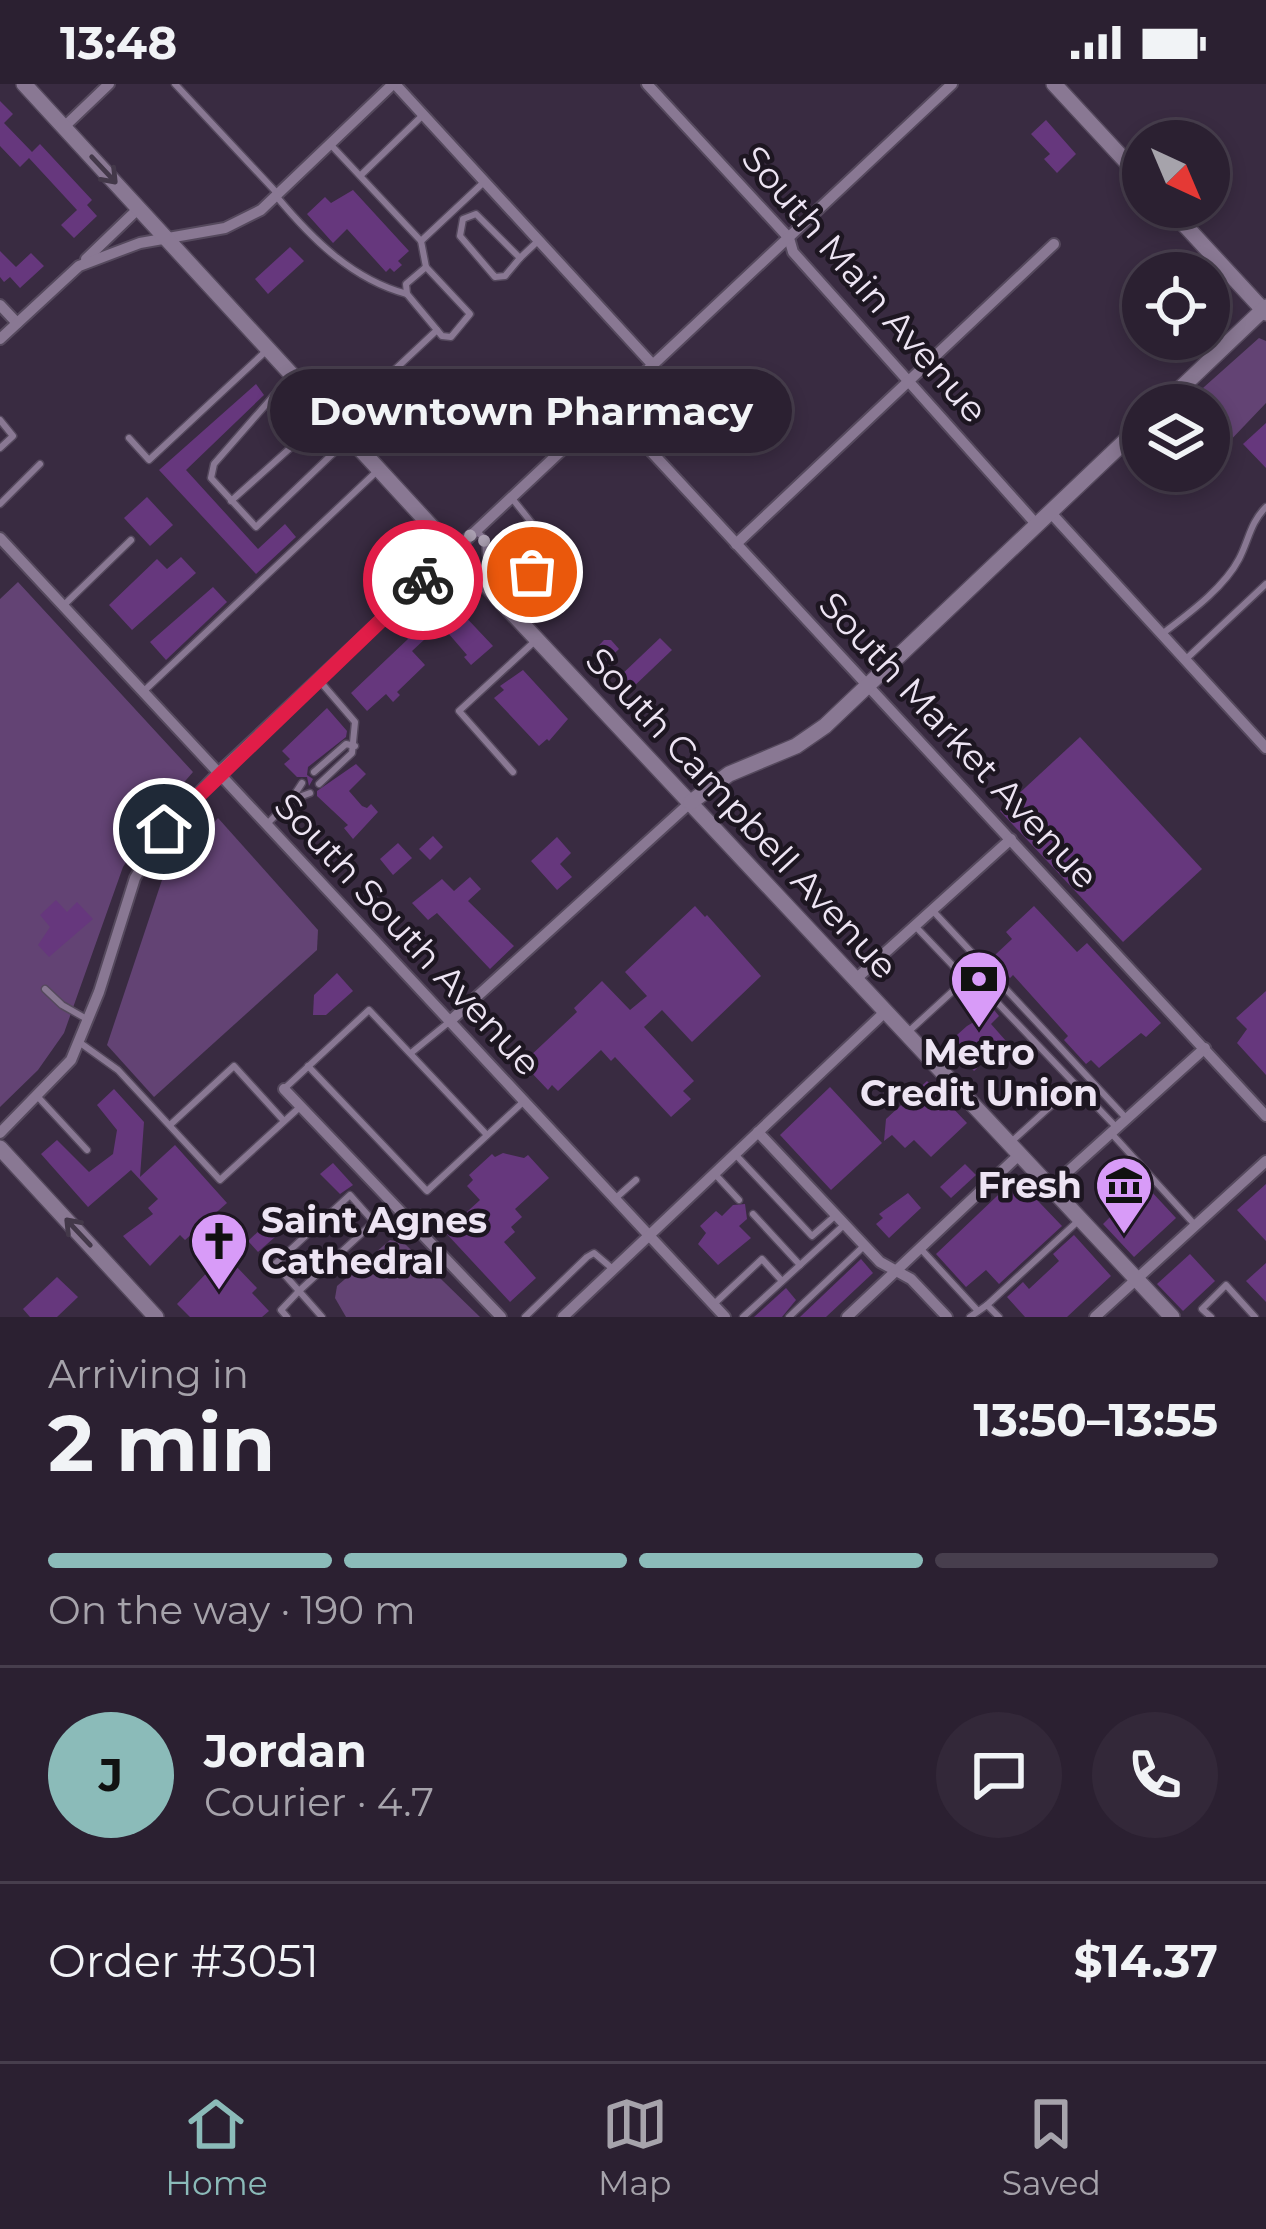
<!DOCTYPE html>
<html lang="en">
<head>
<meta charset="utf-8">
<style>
	:root { --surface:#2b2031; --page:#332839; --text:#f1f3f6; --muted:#a6a3ab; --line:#473e4d; --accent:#8bbbb9 }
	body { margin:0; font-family:Montserrat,sans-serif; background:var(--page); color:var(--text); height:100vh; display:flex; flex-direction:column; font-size:45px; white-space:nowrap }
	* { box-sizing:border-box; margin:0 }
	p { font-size:39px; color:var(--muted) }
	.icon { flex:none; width:66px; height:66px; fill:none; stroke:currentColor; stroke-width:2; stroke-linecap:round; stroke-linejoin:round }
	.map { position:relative; height:1233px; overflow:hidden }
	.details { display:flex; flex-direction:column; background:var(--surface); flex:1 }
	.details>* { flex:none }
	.needle { width:78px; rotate:136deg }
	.tools { position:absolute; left:1122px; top:36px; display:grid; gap:24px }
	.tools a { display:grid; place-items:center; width:108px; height:108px; border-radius:50%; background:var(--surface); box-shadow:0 6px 18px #0003,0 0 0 3px var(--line); font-size:60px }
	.pin { position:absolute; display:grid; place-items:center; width:102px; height:102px; color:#fff; margin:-51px; border:6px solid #fff; border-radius:50%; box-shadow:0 3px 12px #0007 }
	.courier { position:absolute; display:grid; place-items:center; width:120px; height:120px; margin:-60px; border:9px solid #e11d48; border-radius:50%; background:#fff; color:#222; box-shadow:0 3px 15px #0007 }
	.bubble { position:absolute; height:84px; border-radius:42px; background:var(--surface); box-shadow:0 6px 18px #0003,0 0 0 3px var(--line); font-size:39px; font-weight:700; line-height:84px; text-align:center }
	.head em { font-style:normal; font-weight:700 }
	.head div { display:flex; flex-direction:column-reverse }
	.head { display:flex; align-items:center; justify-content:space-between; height:204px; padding:0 48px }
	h1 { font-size:78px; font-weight:700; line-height:90px }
	.bar { display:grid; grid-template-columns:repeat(4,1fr); gap:18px 12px; align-content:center; height:144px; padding:0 48px }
	.bar i { height:15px; border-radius:9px; background:var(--line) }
	.bar .on { background:var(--accent) }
	.bar p { grid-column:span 4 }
	.line { display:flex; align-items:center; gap:30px; padding:0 48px; border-top:3px solid var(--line) }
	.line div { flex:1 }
	.round { display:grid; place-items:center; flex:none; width:126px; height:126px; border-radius:63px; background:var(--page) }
	.status { display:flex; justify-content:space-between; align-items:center; height:84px; padding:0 60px; background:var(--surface); direction:ltr }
	.status svg { height:33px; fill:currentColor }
	.tab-bar { display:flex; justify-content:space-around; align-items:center; height:168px; border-top:3px solid var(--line); background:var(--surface); font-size:33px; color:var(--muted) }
	.tab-bar a { display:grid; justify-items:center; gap:6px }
	.tab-bar .on { color:var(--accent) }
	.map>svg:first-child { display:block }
	.green { fill:#634374 }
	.building { fill:#66377d }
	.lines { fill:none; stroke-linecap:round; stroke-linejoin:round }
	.lane-casing { stroke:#55495d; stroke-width:9 }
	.street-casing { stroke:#55495d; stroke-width:14 }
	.secondary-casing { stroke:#55495d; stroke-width:18 }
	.lane { stroke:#897893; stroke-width:6 }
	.street { stroke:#897893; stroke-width:10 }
	.secondary { stroke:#897893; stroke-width:15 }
	.oneway { stroke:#433849 }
	.done { stroke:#aea3b5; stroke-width:12; stroke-dasharray:0 21.6 }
	.route { stroke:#e11d48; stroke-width:15 }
	.labels { text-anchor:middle; stroke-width:9; stroke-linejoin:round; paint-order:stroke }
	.street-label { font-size:36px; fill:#ede4f3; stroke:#1d1621 }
	.poi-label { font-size:36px; font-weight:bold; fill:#ede4f3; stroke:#1d1621 }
</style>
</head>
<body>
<div class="status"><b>13:48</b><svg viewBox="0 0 49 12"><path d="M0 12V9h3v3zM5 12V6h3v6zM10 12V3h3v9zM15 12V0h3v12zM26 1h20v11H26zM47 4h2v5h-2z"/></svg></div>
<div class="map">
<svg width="1266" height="1233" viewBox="0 0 1266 1233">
	<rect width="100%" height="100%" fill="#392b41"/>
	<g class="green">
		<path d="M1259 254 1266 257V319L1225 362 1209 346V321L1185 320Z"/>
		<path d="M18 498 193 688 159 727 123 783 64 949 38 986 0 1023V515Z"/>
		<path d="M218 734 318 846 317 866 154 1013 107 961 162 796Z"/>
		<path d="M390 1156 404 1159 480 1233H346L335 1214 337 1202Z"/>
	</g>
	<g class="building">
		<path d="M0 17 13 30 4 39 32 68 40 60 92 116 87 121 97 132 74 154 61 141 77 126 29 74 20 83 0 62Z"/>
		<path d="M1046 36 1076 70 1057 89 1044 75 1050 70 1031 50Z"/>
		<path d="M353 106 409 167 398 177 402 181 394 188 390 184 386 188 347 145 333 159 307 130 325 113 331 119Z"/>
		<path d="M290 163 304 177 268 210 255 195Z"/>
		<path d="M0 167 16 183 31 169 44 182 20 204 10 193 4 198 0 193Z"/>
		<path d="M256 300 264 311 186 386 258 465 285 440 296 453 256 490 159 386Z"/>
		<path d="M1266 339V384L1243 360Z"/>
		<path d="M147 413 173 441 150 462 124 434Z"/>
		<path d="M513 456 530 473 521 486 502 467Z"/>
		<path d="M181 473 196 489 132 546 109 521 157 475 167 485Z"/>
		<path d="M213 503 227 518 166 576 150 558Z"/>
		<path d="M422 523 439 542 412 567 425 581 397 608 400 611 393 618 386 610 367 627 351 609 408 555 398 545Z"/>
		<path d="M460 527 493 562 471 581 464 573 467 571 442 542Z"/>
		<path d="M660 554 672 566 630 606 618 594Z"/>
		<path d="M604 556H611L619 565 603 580 592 569Z"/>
		<path d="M523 586 568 635 549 657 547 655 539 662 494 614 504 606 500 602Z"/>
		<path d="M327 624 347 647 346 653 308 683 307 691 313 695 309 702 307 693H297L284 680 290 675 282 667Z"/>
		<path d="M1080 653 1202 785 1123 858 1000 727Z"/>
		<path d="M356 680 366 690 349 707 362 722 367 724 371 720 378 728 353 755 344 744 348 741 317 712V707Z"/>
		<path d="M433 752 443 763 430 776 419 765Z"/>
		<path d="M557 753 571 769 560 780 572 793 557 806 531 777Z"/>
		<path d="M398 759 412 774 393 791 380 775Z"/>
		<path d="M470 793 481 805 468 817 514 862 490 885 437 829 428 836 412 819 442 795 454 807Z"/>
		<path d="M56 816 67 828 77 818 93 835 49 873 38 861 50 843 40 831Z"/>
		<path d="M695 822 705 833 707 831 761 892 692 958 662 926 644 943 694 997 683 1007 691 1015 671 1033 615 973 611 977 601 966 558 1007 552 1001 548 1006 527 984 532 979 528 974 577 928 574 924 602 897 630 926 647 912 625 888Z"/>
		<path d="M1034 822 1077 868 1087 859 1161 939 1146 953 1141 949 1099 984 1091 976 1086 980 1064 956 1068 952 1013 891 1010 894 996 880 1000 877 995 871 1012 855 1006 848Z"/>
		<path d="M337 889 353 907 326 931H313L314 911Z"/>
		<path d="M1266 907V991L1237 959 1247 945 1236 934Z"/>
		<path d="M994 926 999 932 991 940 1006 957 974 987 948 959 967 942Z"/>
		<path d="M927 997 967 1039 931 1073 914 1056 905 1064 892 1051 884 1057 886 1035Z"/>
		<path d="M830 1003 882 1059 831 1106 780 1051Z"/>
		<path d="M114 1005 144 1038 140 1093 175 1061 227 1119 185 1156 180 1151 150 1182 123 1152 153 1130 148 1124 158 1115 131 1086 88 1123 41 1070 57 1056 89 1088 113 1070 117 1046 97 1021Z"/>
		<path d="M503 1069 524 1074 528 1071 549 1094 515 1125 522 1133 511 1143 515 1148 504 1158 536 1194 510 1218 445 1148 480 1116 467 1102 473 1096 469 1091 492 1070 495 1073Z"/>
		<path d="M333 1079 353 1101 340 1110 320 1090Z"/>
		<path d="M965 1080 976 1091 951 1114 940 1103Z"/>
		<path d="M1136 1091 1176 1134 1134 1173 1103 1140 1113 1130 1117 1134 1138 1115 1125 1101Z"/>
		<path d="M1016 1094 1062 1142 999 1200 986 1186 966 1203 936 1170Z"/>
		<path d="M1266 1100V1157L1237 1126Z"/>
		<path d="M908 1109 921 1124 889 1154 876 1140 883 1134 879 1130Z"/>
		<path d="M745 1120 747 1135 739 1142 751 1154 718 1181 698 1160 706 1149 700 1142 716 1127 722 1132 733 1121Z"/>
		<path d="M274 1133 284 1145 258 1168 248 1157Z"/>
		<path d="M1074 1151 1111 1192 1067 1233H1025L1007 1213 1023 1198 1029 1205 1059 1177 1053 1170Z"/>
		<path d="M1190 1170 1215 1197 1183 1227 1157 1200Z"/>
		<path d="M861 1175 873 1189 826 1233H800Z"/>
		<path d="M217 1178 227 1187 234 1180 257 1204 252 1209 269 1227 262 1233H190L177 1220Z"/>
		<path d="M1266 1179V1218L1246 1197Z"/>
		<path d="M57 1193 78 1213 57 1233H30L23 1225Z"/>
		<path d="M786 1204 796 1216 782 1233H754Z"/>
	</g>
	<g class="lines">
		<g class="lane-casing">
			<g id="lane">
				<path d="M175 0 276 108"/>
				<path d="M331 61 421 157 426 183"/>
				<path d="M361 91 423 31"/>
				<path d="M277 113C312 155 353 196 407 210"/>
				<path d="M476 130 520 174 505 192 495 193 460 152 463 135Z"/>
				<path d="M421 157 484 98"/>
				<path d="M520 174 539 156"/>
				<path d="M426 183 470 230 451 253 442 252 407 210 406 200Z"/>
				<path d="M290 293 214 380 211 394 256 443 347 356"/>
				<path d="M0 336 13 352 0 364"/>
				<path d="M339 338 437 246"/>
				<path d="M129 354 149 376 266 267"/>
				<path d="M231 417 326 332"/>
				<path d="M0 420 40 380"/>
				<path d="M476 446 485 456 486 471 506 494 495 505"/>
				<path d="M506 494 525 493 542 469 535 443 511 413"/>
				<path d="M65 520 131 456"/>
				<path d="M1162 550C1188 530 1224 504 1239 475 1249 456 1250 439 1266 423"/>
				<path d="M1185 576 1266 500"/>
				<path d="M318 595 355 638 352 669 319 700"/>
				<path d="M145 606 375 389"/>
				<path d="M314 688 346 660 355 662"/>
				<path d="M513 688 459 627 535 557"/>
				<path d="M291 716 310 709"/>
				<path d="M266 741 291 716 302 699"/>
				<path d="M934 828 1126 1034"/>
				<path d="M917 844 977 907 992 913 1117 1044"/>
				<path d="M45 905 62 921 85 934"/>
				<path d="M907 949 966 895"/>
				<path d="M79 958 118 986 220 1096 301 1022"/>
				<path d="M411 969 449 938"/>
				<path d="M308 982 427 1107 522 1019"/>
				<path d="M284 1005 369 926 487 1051"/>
				<path d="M38 1013 87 1066"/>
				<path d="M170 1041 234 982 284 1037"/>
				<path d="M1112 1050 1195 1141"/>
				<path d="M1010 1059 1074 1001"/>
				<path d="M735 1070 812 1152 836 1131"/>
				<path d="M714 1089 739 1116"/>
				<path d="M350 1111 374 1138 299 1207 275 1180Z"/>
				<path d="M617 1113 636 1096"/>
				<path d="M753 1130 800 1181"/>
				<path d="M920 1164 978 1227"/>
				<path d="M713 1221 762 1175 782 1197"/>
				<path d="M987 1221 1077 1138"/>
				<path d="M287 1233 281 1226 299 1207 322 1233"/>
				<path d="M525 1233 587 1173 594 1169 614 1186"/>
				<path d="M743 1233 845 1140"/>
				<path d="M789 1233 865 1161"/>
				<path d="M970 1233 987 1221 999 1233"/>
				<path d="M1211 1233 1202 1225 1226 1201 1255 1233"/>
			</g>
		</g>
		<g class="street-casing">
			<g id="street">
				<path d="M395 0 652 280"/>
				<path d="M647 0 789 154 793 168 1037 441"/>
				<path d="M64 43 109 0"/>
				<path d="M86 175 139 124"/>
				<path d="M0 221 17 239"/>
				<path d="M0 255 79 182 140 159 225 144 261 126 393 0"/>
				<path d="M608 321 1266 1032"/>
				<path d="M1050 428 1266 664"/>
				<path d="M0 454 725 1233"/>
				<path d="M736 460 1054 160"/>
				<path d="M857 894 1011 755"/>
				<path d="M449 938 691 718"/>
				<path d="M284 1005 501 1233"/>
				<path d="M758 1048 880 1178 911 1195 947 1233"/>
				<path d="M0 1049 71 976 99 908 135 794 164 745 218 689 952 0"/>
				<path d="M1051 1103 1205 964"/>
				<path d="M563 1233 886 927"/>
				<path d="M847 1233 1020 1070"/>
				<path d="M1095 1233 1266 1077"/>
			</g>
		</g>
		<g class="secondary-casing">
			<g id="secondary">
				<path d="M24 0 454 467 1172 1233"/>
				<path d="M1054 0 1143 96"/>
				<path d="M1168 123 1266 229"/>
				<path d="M1163 321 1266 223"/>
				<path d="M691 718 729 690 796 662 825 642 1143 340"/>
				<path d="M0 1064 156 1233"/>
			</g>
		</g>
		<use href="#lane" class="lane"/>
		<use href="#street" class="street"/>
		<use href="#secondary" class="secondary"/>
	</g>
	<defs><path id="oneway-shaft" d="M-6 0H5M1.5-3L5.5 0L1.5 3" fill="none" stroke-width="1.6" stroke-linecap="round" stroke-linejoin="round" transform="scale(3)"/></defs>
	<g class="oneway">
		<use href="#oneway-shaft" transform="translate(104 86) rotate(47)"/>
		<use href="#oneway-shaft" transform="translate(78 1148) rotate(-133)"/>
	</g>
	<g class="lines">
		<path class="done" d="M423 496 476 446 484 456 486 471 506 494 525 493 532 488"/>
		<path class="route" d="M164 745 423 496"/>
	</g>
	<defs>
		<g id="bank-pin" transform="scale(3)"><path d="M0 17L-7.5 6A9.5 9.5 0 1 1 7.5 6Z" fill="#d89bf8" stroke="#1d1621"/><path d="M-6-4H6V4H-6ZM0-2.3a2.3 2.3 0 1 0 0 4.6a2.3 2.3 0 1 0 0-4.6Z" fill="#111"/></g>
		<g id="museum-pin" transform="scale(3)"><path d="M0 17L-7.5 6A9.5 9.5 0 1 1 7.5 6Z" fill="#d89bf8" stroke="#1d1621"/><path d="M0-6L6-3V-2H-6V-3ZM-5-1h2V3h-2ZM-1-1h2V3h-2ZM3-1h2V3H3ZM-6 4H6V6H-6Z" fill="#111"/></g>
		<g id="church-pin" transform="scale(3)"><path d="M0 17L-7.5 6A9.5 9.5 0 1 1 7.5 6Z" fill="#d89bf8" stroke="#1d1621"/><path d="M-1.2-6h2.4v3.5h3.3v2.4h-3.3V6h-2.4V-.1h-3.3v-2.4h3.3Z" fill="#111"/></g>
	</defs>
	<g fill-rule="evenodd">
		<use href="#bank-pin" x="979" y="895"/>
		<use href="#museum-pin" x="1124" y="1101"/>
		<use href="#church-pin" x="219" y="1157"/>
	</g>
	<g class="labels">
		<g class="street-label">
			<text transform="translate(865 200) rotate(49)" y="13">South Main Avenue</text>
			<text transform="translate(959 656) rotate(47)" y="13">South Market Avenue</text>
			<text transform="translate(742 729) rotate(47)" y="13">South Campbell Avenue</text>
			<text transform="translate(408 850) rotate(47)" y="13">South South Avenue</text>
		</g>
		<g class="poi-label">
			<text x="979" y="981">Metro<tspan x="979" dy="41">Credit Union</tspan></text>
			<text x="1082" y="1114" text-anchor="end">Fresh</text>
			<text x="261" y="1149" text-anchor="start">Saint Agnes<tspan x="261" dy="41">Cathedral</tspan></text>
		</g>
	</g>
</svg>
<div class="tools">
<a><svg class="needle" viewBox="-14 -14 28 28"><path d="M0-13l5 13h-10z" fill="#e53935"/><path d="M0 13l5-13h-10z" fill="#a6a3ab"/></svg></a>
<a><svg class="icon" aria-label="locate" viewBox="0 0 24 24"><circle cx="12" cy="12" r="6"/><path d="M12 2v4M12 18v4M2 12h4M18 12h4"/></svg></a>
<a><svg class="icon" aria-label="layers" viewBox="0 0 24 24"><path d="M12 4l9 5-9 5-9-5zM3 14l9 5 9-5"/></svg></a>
</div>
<div class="pin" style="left:532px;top:488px;background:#ea580c"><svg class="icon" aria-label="bag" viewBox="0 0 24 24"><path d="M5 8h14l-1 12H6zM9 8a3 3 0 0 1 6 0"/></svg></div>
<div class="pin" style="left:164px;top:745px;background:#1f2937"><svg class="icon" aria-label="home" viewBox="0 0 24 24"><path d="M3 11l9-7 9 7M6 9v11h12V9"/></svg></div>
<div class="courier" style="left:423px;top:496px"><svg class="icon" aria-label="bike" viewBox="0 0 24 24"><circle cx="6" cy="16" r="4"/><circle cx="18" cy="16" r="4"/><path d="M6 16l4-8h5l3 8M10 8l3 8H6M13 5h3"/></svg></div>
<div class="bubble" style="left:270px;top:285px;width:522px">Downtown Pharmacy</div>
</div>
<section class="details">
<div class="head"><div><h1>2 min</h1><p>Arriving in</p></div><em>13:50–13:55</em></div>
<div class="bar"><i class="on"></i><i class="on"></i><i class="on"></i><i></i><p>On the way · 190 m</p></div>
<div class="line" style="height:216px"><b class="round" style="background:var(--accent);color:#111">J</b><div><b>Jordan</b><p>Courier · 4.7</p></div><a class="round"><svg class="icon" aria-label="chat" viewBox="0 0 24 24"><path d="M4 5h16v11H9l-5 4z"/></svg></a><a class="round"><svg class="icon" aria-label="phone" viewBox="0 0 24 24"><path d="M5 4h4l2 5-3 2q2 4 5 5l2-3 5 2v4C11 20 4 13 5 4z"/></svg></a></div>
<div class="line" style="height:156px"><div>Order #3051</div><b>$14.37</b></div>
</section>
<nav class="tab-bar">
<a class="on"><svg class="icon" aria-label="home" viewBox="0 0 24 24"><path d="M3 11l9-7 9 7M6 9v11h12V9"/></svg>Home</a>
<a><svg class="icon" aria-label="map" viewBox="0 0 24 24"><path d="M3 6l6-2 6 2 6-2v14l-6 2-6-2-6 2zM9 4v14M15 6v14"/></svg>Map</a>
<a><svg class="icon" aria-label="saved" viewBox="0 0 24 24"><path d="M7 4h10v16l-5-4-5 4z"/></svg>Saved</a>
</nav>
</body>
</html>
